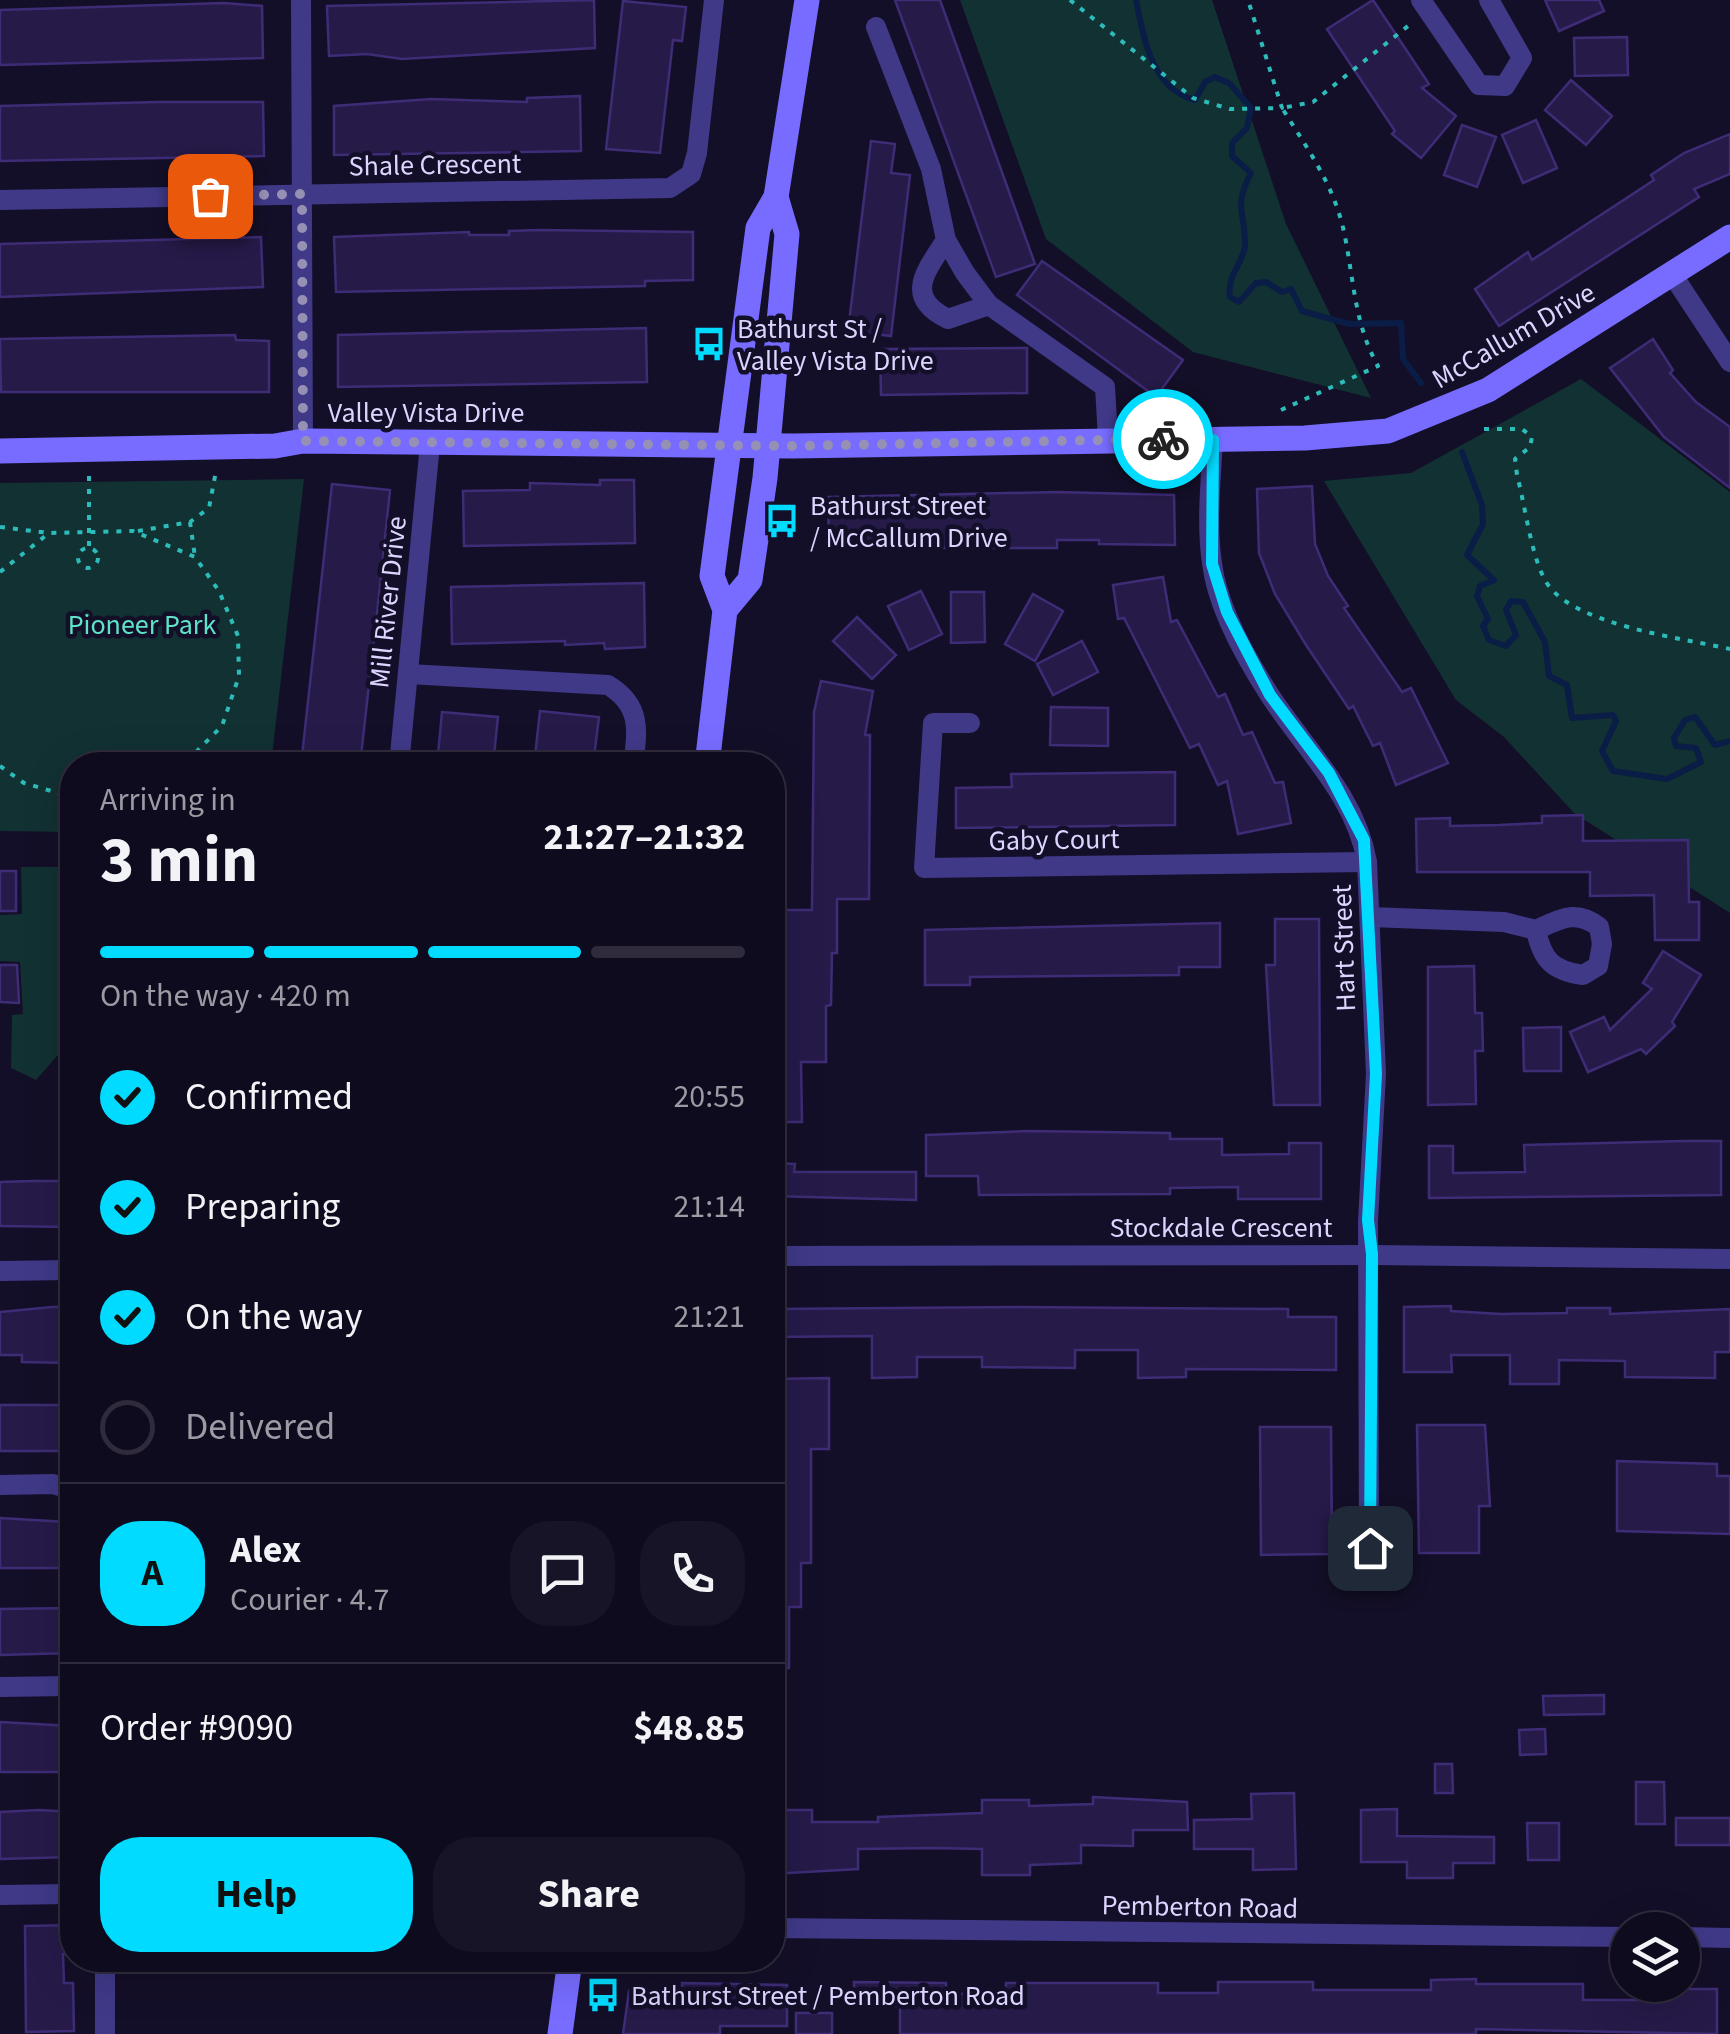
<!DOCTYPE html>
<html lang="en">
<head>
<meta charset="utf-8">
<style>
	:root { --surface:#0f0b1e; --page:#181427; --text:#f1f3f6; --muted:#9b9ba4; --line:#2f2b3c; --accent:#01dbff }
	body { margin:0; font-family:"Source Sans 3",sans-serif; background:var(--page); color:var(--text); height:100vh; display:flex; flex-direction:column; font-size:38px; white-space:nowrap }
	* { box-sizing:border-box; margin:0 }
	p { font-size:32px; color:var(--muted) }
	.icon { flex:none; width:55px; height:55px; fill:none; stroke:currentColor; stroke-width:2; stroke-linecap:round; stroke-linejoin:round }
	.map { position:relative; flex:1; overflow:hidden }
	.drawer { position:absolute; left:60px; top:752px; width:725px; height:1220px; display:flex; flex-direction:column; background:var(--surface); border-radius:40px; box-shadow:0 10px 40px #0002,0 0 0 2px var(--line) }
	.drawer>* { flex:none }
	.buttons { position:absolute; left:1610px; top:1912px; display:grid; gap:20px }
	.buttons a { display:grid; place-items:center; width:90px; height:90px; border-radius:50%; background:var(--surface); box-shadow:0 10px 40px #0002,0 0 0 2px var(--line); font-size:50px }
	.pin { position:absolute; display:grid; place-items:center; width:85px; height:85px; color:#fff; margin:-42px; border-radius:20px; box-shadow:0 5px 15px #0006 }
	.courier { position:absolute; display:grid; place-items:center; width:100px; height:100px; margin:-50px; border:8px solid #01dbff; border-radius:50%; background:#fff; color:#222; box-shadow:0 2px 12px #0007 }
	.headline em { font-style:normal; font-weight:700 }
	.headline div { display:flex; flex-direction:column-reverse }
	.headline { display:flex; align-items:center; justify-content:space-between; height:170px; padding:0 40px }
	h1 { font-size:65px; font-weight:700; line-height:75px }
	.bar { display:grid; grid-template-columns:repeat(4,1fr); gap:15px 10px; align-content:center; height:120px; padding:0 40px }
	.bar i { height:12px; border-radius:8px; background:var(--line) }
	.bar .selected { background:var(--accent) }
	.bar p { grid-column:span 4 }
	.line { display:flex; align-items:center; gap:25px; padding:0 40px; border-top:2px solid var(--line) }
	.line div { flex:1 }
	.round { display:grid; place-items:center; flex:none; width:105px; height:105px; border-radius:40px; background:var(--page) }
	ol { padding:0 40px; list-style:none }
	li { display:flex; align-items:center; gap:30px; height:110px }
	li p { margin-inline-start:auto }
	li .icon { padding:10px; border-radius:50%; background:var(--accent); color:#111; stroke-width:4 }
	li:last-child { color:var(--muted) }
	li i { width:55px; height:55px; border:5px solid var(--line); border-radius:50% }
	.primary-button { display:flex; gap:20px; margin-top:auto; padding:20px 40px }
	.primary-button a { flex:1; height:115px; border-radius:40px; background:var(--accent); color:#111; font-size:40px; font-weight:700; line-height:115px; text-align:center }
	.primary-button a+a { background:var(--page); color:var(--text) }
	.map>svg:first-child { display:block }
	.green { fill:#123132 }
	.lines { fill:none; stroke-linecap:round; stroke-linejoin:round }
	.stream { stroke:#091d47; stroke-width:6 }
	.building { fill:#261a49; stroke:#3e2c76; stroke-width:2.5 }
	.path { stroke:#2cbcba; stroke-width:4; stroke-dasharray:5 8; stroke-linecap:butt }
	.street { stroke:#3f3988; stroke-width:20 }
	.secondary { stroke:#776cff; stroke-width:25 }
	.done { stroke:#9690b4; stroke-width:10; stroke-dasharray:0 18 }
	.route { stroke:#01dbff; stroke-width:12 }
	.labels { text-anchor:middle; stroke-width:9; stroke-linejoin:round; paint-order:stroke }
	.street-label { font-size:28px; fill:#dcd5ff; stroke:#140f28 }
	.poi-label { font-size:28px; fill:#dcd5ff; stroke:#140f28; text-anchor:start }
	.park-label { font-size:28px; fill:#5de3c8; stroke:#140f28 }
</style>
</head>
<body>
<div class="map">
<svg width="1730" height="2034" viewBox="0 0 1730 2034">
	<rect width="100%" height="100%" fill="#140f28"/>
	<g class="green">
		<path d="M960 0H1212L1286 224 1371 398 1193 352 1046 239Z"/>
		<path d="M1581 379 1730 492V913L1574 813 1504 737 1456 700 1324 481 1411 473Z"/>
		<path d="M304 479 271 765H72V832L0 831V483Z"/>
		<path d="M21 867H64L65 1047 36 1080 11 1068 12 1015 23 1014 20 962 0 961V915L22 914Z"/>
	</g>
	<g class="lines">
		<g class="stream">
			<path d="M1136 0C1144 38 1151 89 1195 100L1205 82 1215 77 1229 83 1251 108 1247 128 1232 143V156L1251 173C1233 208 1245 210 1245 244 1245 261 1226 276 1230 297L1239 302 1256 283 1266 282 1282 292 1291 289 1302 311 1349 324 1401 323 1403 359 1421 383"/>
			<path d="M1462 452 1482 505 1483 524 1467 555 1494 580 1480 586 1477 596 1488 619 1483 626 1489 640 1506 646 1516 635 1506 610 1511 601 1523 602 1545 642 1549 676 1567 685 1572 718 1613 715 1616 721 1602 751 1613 771 1667 779 1701 762 1696 748 1676 746 1674 738 1685 720 1695 717 1715 745 1730 741"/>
		</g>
	</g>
	<g class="building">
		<path d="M594 0 595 48 402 59 367 54 329 56 327 6Z"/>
		<path d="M895 0H940L1035 264 996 277Z"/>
		<path d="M1373 0 1429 84 1422 88 1456 116 1421 158 1392 134 1395 131 1327 29Z"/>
		<path d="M1545 0H1599L1604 11 1559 31Z"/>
		<path d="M623 1 686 7 682 41 673 40 660 153 606 149Z"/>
		<path d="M224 3 262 6 263 58 0 65V10Z"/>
		<path d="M1627 37 1628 75 1575 76 1574 38Z"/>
		<path d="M1571 80 1612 116 1586 145 1545 110Z"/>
		<path d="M580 96 581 151 334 155V106L431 99 527 102V98Z"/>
		<path d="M158 102H263L264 156 0 161V106Z"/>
		<path d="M1536 120 1557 168 1523 183 1502 135Z"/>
		<path d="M1462 125 1496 137 1477 187 1444 175Z"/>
		<path d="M1730 134V174L1694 189 1699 197 1499 326 1475 289 1528 252 1532 260 1654 180 1651 175 1684 153Z"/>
		<path d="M871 141 895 144 891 173 910 175 891 336 848 331Z"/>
		<path d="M539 230 693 232V280L645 281V286L336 292 334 237 469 232V235H509V231Z"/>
		<path d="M261 237 263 287 0 297V244Z"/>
		<path d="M1042 261 1183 360 1156 397 1017 295Z"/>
		<path d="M646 328 647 382 338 387V335Z"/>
		<path d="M235 335 236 340 269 341V392H1L0 339Z"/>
		<path d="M1653 339 1673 370 1670 373 1696 402 1730 427V488L1664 437 1610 368Z"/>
		<path d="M1027 348V393L881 395 880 349Z"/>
		<path d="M600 480H634L635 543 464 546 463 491 530 490V483L600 485Z"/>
		<path d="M332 484 390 490 381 577 360 765H301Z"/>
		<path d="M1312 486 1315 544 1328 576 1348 606 1344 608 1402 692 1411 688 1448 763 1396 785 1380 743 1373 746 1353 706 1349 709 1306 645 1275 594 1259 553 1257 489Z"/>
		<path d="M1057 492 1174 495 1175 545 1099 544V540H1057V548H829L828 497Z"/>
		<path d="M1163 577 1171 622 1177 620 1218 697 1225 694 1243 735 1252 732 1275 783 1283 782 1291 823 1238 834 1227 781 1218 785 1199 744 1190 748 1124 618 1118 619 1113 585Z"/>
		<path d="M644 583 645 647 605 649 604 643 565 645V641L452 644 451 587Z"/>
		<path d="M921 591 942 634 909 650 888 606Z"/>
		<path d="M951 592H984L985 642 951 643Z"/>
		<path d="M1033 594 1063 611 1035 661 1005 644Z"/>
		<path d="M857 617 896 655 872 679 833 641Z"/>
		<path d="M1082 641 1098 672 1053 695 1037 664Z"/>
		<path d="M821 681 873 691 865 735H870L869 899H837V953H832L831 1005 826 1006V1062H801L802 1122H772L774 964H782V910H812L814 712Z"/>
		<path d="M1051 707 1108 708V746L1050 745Z"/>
		<path d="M540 711 599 717 593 765H534Z"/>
		<path d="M442 712 498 717 493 765H437Z"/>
		<path d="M1175 772V825L956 828V788L1012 787 1011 774Z"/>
		<path d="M1583 815V841L1688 840 1689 902H1699V940H1655L1654 895 1590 896V872H1417L1416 819 1450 818V826L1499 825 1542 823V816Z"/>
		<rect x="0" y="871" width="16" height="40"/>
		<path d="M1275 919H1319L1320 1105H1274L1266 965H1275Z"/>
		<path d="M1220 923V967H1179V975L970 977V985H925V930Z"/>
		<path d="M1663 951 1701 975 1672 1022 1675 1026 1646 1054 1641 1049 1588 1072 1570 1032 1604 1017 1610 1030 1652 989 1643 983Z"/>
		<path d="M0 965H17L19 1003 0 1002Z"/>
		<path d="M1474 966 1475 1013H1482L1483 1051H1475L1476 1104 1428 1105V967Z"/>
		<path d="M1561 1027V1071H1524L1523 1028Z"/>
		<path d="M1029 1131 1170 1133V1139H1222V1155L1289 1154V1143H1321V1199H1238V1187L1170 1188V1194L979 1195 978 1176H926V1135Z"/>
		<path d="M1683 1141H1721V1195L1429 1198V1146H1453V1173L1525 1172 1524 1145Z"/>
		<path d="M772 1163 795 1164 794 1172H916V1200L772 1196Z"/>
		<path d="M33 1181H72V1227L0 1226V1182Z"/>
		<path d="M1451 1306V1311L1501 1314 1567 1313V1308H1610V1314L1730 1309V1352H1715V1378L1625 1377V1361L1559 1360V1384H1510V1355H1451L1452 1372H1404V1307Z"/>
		<path d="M52 1307H72V1363L22 1362V1355H0V1312Z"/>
		<path d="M1019 1307 1288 1309V1317H1336V1370L1186 1369V1377L1138 1378V1350H1075V1368L982 1367V1357H917V1377L872 1378V1336L772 1337V1309Z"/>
		<path d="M829 1378V1449H811V1563H801V1607H789V1668H772V1379Z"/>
		<rect x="0" y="1405" width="72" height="46"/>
		<path d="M1417 1425H1485L1490 1506H1479V1553H1419Z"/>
		<path d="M1260 1427H1331L1332 1554 1261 1555Z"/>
		<path d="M1617 1461 1717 1464V1476H1730V1534L1617 1531Z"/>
		<path d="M0 1518 67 1522 69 1568H0Z"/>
		<path d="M70 1608V1653L0 1655V1609Z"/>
		<path d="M1604 1695V1714L1544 1715 1543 1696Z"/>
		<path d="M0 1722 71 1726 72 1772H0Z"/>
		<path d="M1545 1729 1546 1754 1520 1755 1519 1730Z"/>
		<path d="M1435 1764H1452L1453 1793H1435Z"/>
		<path d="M1636 1782H1664L1665 1824H1636Z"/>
		<path d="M1294 1793 1296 1869 1253 1870V1849H1194V1820L1252 1819 1251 1794Z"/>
		<path d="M1093 1797 1187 1802 1188 1830H1133V1846L1081 1845V1863L1030 1865V1875H982V1849L932 1848 858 1849V1869L772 1874V1810H812V1822H878V1817L982 1813V1800H1029V1806L1093 1804Z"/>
		<path d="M1397 1809V1836L1494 1837V1863H1453V1878H1407V1862H1361V1810Z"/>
		<path d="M39 1810 72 1812V1857L0 1859V1812Z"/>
		<rect x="1676" y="1818" width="54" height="27"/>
		<path d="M1527 1823H1559V1860H1528Z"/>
		<path d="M72 1925V1954H63L64 1983H73L74 2031 26 2032 25 1926Z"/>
		<path d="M1476 1979V1984H1583V2000H1644V1989H1717V2034L1476 2029V2034H900V2006H854V1982L946 1983V1994L1006 1993V1983H1158V1993H1218V1982H1313V1990H1431V1980Z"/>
		<path d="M682 1983 787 1985V2026H720V2034H623L629 1991 682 1998Z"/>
		<rect x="796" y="2013" width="36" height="21"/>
	</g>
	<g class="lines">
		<g class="path">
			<path d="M1070 0 1193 98 1230 109 1282 108 1248 0"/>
			<path d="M1281 410 1378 366C1354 324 1354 279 1344 232 1334 185 1307 148 1282 108L1313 102 1413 22"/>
			<path d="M1484 429H1522L1532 437 1530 447 1515 459 1517 475C1525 505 1531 555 1545 580 1569 625 1683 638 1730 649"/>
			<path d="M89 476V548"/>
			<path d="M190 522 195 557"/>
			<path d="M0 527 49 533"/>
			<path d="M138 531 190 522 209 508 216 471"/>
			<circle cx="88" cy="558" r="10"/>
			<path d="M0 572 49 533 133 531 195 557 219 591 238 636 239 676 222 726 183 765"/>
			<path d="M0 766 24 783 72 797"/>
		</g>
		<g class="street">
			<path d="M301 0 303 441"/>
			<path d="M1421 0 1479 85 1505 86 1522 58 1489 0"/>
			<path d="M876 27 931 169 946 240 965 273 989 305 1105 387 1108 438"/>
			<path d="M0 200 670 188 691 174 697 153 714 0"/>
			<path d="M946 240C926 271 903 297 948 319L989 305"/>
			<path d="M1672 274 1730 362"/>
			<path d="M1213 440C1211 479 1206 523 1212 563 1217 607 1247 660 1271 697 1306 750 1356 797 1367 862L1376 1074 1368 1221 1369 1549"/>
			<path d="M408 674 608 685C641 705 638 729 633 765"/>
			<path d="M970 723H933L924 868 1367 862"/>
			<path d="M399 765 430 444"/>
			<path d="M1370 917 1504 922 1536 930C1542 960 1553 971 1583 975L1598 966 1602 944 1599 927C1576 909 1560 919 1536 930"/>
			<path d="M772 1256 1372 1255 1730 1259"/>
			<path d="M0 1271 72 1270"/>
			<path d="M0 1485 53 1484 72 1490"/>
			<path d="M0 1687 72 1686"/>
			<path d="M0 1895 72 1894"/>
			<path d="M772 1928 1628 1937"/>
			<path d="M1682 1937 1730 1938"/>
			<path d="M105 2034V1960"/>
		</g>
		<g class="secondary">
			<path d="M0 451 275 446 303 441 793 446 1305 438 1388 431 1488 390 1730 237"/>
			<path d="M725 610 750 580 765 478 787 234 776 197"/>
			<path d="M707 765 725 610 712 576 758 228 776 197 807 0"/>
			<path d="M560 2034 570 1960"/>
		</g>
	</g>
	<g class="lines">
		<path class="done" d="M210 196 302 194 303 441 793 446 1163 439"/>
		<path class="route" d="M1163 439 1213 440 1212 564 1227 612 1270 695 1329 773 1364 840 1376 1074 1368 1220 1372 1254 1370 1548"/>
	</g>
	<defs>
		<g id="bus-bare" transform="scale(2.7)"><path d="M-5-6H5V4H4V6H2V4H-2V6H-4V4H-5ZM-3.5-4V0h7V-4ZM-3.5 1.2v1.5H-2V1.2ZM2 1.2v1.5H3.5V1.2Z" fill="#01dbff" stroke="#140f28" stroke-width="2.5" paint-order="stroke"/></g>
	</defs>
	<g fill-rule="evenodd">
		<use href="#bus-bare" x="709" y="344"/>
		<use href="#bus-bare" x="782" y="521"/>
		<use href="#bus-bare" x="603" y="1995"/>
	</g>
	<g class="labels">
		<g class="street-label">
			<text transform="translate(435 164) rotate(-1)" y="10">Shale Crescent</text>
			<text transform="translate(1513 335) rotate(-30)" y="10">McCallum Drive</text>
			<text x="426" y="422">Valley Vista Drive</text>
			<text transform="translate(387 602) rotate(-84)" y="10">Mill River Drive</text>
			<text transform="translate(1054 839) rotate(-1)" y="10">Gaby Court</text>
			<text transform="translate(1343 948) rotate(-92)" y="10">Hart Street</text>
			<text x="1221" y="1237">Stockdale Crescent</text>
			<text transform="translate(1200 1906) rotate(1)" y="10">Pemberton Road</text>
		</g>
		<g class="poi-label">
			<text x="737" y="338">Bathurst St /<tspan x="737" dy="32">Valley Vista Drive</tspan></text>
			<text x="810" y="515">Bathurst Street<tspan x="810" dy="32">/ McCallum Drive</tspan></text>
			<text x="631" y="2005">Bathurst Street / Pemberton Road</text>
		</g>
		<g class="park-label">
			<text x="142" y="634">Pioneer Park</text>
		</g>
	</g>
</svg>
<div class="buttons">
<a><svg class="icon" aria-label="layers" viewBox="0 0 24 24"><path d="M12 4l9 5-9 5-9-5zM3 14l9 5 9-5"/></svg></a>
</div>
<div class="pin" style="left:210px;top:196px;background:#ea580c"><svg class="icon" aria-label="bag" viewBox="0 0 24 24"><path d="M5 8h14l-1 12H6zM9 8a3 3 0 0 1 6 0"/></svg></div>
<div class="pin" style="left:1370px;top:1548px;background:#1f2937"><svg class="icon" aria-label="home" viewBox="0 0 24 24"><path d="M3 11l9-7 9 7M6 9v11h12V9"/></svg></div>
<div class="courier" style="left:1163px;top:439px"><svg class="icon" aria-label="bike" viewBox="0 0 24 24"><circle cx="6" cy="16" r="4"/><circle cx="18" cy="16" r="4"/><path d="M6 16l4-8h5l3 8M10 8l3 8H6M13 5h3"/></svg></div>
<section class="drawer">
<div class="headline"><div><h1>3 min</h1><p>Arriving in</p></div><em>21:27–21:32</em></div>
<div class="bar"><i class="selected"></i><i class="selected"></i><i class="selected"></i><i></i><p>On the way · 420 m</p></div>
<ol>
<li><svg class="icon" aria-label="check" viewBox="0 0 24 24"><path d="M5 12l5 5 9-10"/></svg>Confirmed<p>20:55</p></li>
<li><svg class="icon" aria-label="check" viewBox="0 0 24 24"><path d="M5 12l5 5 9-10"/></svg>Preparing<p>21:14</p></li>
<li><svg class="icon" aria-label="check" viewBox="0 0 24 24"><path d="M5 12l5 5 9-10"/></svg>On the way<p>21:21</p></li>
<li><i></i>Delivered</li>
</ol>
<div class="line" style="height:180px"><b class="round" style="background:var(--accent);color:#111">A</b><div><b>Alex</b><p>Courier · 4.7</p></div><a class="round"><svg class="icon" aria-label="chat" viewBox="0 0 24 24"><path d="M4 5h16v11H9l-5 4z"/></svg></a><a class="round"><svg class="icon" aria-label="phone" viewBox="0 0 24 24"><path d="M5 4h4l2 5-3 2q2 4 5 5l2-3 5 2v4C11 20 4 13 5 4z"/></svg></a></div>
<div class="line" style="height:130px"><div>Order #9090</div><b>$48.85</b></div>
<div class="primary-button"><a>Help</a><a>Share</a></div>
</section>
</div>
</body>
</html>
